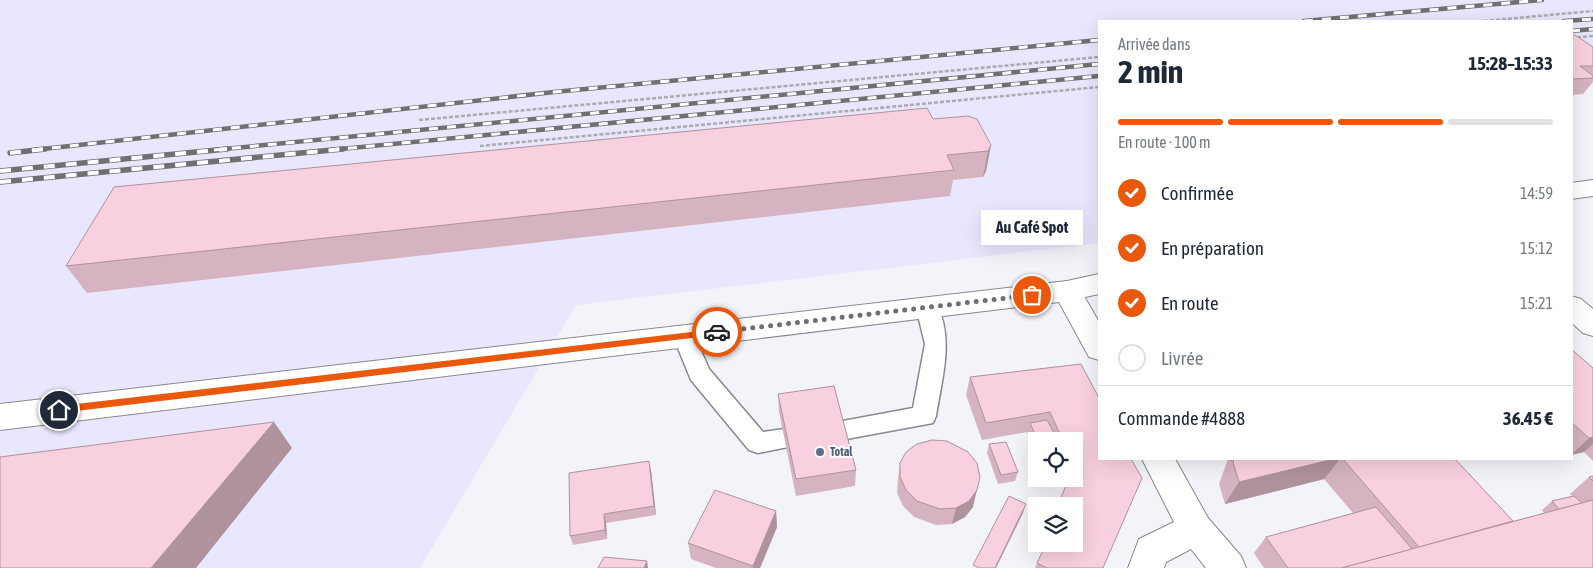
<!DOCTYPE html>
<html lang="fr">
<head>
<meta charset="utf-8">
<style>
	:root { --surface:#fff; --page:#f6f6f7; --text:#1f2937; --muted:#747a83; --line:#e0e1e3; --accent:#ea580c }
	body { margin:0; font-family:"Asap Condensed",sans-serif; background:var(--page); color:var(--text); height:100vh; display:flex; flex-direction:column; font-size:19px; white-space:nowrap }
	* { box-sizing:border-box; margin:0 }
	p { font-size:16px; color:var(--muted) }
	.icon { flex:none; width:28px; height:28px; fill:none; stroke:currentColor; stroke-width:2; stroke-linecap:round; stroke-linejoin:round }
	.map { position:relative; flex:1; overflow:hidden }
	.details { position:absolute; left:1098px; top:20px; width:475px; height:440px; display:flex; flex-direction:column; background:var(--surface); border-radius:0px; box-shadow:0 5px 20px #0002 }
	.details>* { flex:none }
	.tools { position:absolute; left:1028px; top:432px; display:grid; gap:10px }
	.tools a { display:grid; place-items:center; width:55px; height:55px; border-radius:0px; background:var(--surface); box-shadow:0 5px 20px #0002; font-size:25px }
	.pin { position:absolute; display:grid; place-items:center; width:42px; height:42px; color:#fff; margin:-21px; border:2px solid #fff; border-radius:50%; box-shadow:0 1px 5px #0007 }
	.courier { position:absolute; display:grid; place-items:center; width:50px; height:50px; margin:-25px; border:4px solid #ea580c; border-radius:50%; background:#fff; color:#222; box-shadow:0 1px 6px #0007 }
	.bubble { position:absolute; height:35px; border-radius:0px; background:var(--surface); box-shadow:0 5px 20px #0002; font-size:16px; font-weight:700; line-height:35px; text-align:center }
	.overview em { font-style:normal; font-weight:700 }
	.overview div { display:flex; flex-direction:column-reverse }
	.overview { display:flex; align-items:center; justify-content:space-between; height:85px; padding:0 20px }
	h1 { font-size:32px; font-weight:700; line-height:38px }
	.bar { display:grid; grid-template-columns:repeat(4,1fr); gap:8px 5px; align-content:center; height:60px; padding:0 20px }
	.bar i { height:6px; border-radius:4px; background:var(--line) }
	.bar .on { background:var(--accent) }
	.bar p { grid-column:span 4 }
	.line { display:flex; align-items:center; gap:12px; padding:0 20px; border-top:1px solid var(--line) }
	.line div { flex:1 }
	ol { padding:0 20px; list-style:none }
	li { display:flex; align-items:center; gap:15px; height:55px }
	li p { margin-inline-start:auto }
	li .icon { padding:5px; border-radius:50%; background:var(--accent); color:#fff; stroke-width:4 }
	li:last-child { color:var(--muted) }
	li i { width:28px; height:28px; border:2px solid var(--line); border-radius:50% }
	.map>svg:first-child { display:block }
	.industrial { fill:#e9e7fd }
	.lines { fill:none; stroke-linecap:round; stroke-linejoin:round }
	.service-casing { stroke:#88898e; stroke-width:3 }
	.minor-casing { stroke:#88898e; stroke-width:2 }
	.tertiary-casing { stroke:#88898e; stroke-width:2 }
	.path { stroke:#aaabaf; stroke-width:2.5; stroke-dasharray:4 2; stroke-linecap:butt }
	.service { fill:#fff; fill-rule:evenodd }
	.minor { fill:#fff; fill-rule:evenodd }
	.tertiary { fill:#fff; fill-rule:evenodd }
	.rail-far1-casing { stroke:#6f7073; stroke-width:4.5 }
	.rail-casing { stroke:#6f7073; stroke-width:5.5 }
	.rail-far1 { stroke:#fff; stroke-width:3; stroke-dasharray:9; stroke-linecap:butt }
	.rail { stroke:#fff; stroke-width:4; stroke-dasharray:11; stroke-linecap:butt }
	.wall { fill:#d6b3c0 }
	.shaded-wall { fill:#ae929c }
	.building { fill:#f9d0df; stroke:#ae929c }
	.route { fill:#ea580c }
	.done { stroke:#6f6f72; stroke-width:5; stroke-dasharray:0 9 }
	.service-dot { fill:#5c6f8a; stroke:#fff; stroke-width:2 }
	.labels { text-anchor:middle; stroke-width:4; stroke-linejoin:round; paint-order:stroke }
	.service-label { font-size:12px; font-weight:bold; fill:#4e5e75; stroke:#fff; text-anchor:start }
</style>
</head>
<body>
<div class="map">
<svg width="1593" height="568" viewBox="0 0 1593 568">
	<rect width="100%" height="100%" fill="#f2f4f9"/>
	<path class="industrial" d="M0 0H1593V49L1571 51V21H1099V243L576 305 420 568H0Z"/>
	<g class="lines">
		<g class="service-casing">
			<g id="service">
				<path d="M927 299 935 301C955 337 942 378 936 416L933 423 841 440 832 437 829 430 832 423 913 408 925 344 916 307 919 301Z"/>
				<path d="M684 328 692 330 709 369 763 432 784 429 793 432 796 439 793 446 758 453 749 450 691 380 673 336 676 330Z"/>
			</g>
		</g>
		<g class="minor-casing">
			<g id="minor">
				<path d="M1067 281 1077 284 1099 322V360L1089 357 1053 291 1057 284Z"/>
				<path d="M1571 296 1581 299 1593 309V336L1583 333 1571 322Z"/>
				<path d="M1142 459H1175L1208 518 1241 556 1246 568H1206L1191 549 1166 562 1164 568H1128L1139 539 1174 522Z"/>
			</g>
		</g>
		<g class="tertiary-casing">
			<g id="tertiary">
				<path d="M1593 180V196L1571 199V183Z"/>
				<path d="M1099 274V294L1067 301 0 430V404L1067 281Z"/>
			</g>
		</g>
		<g class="path">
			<path d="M1484 21 1593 11"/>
			<path d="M1571 38 1593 36"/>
			<path d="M419 120 1099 57"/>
			<path d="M480 146 1099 87"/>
		</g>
		<use href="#service" class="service"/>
		<use href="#minor" class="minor"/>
		<use href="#tertiary" class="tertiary"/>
		<g class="rail-far1-casing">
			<g id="rail-far1">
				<path d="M1304 21 1542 0"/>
				<path d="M1564 21 1593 19"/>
				<path d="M1571 31 1593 29"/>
				<path d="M34 150 554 92 1099 40"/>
				<path d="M214 150 1099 64"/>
				<path d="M330 150 1099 76"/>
			</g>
		</g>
		<g class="rail-casing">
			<g id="rail">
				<path d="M10 153 45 149"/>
				<path d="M0 171 227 149"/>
				<path d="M0 182 343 149"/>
			</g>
		</g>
		<use href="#rail-far1" class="rail-far1"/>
		<use href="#rail" class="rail"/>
	</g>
	<g class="wall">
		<path d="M1571 35 1593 47V82L1583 94 1571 95Z"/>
		<path d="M933 119 991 145 986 171 983 177 953 180 950 196 87 293 66 266Z"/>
		<path d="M1571 349 1593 368V461L1584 452 1571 455Z"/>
		<path d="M1081 364 1103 568H1035L1046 544H1074L1068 481 1067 479H1074V441H1036V450L1035 451 1027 432 982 440 966 395 970 377Z"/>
		<path d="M778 394 856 470 855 486 796 496 779 412Z"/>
		<path d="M989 444 1018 472 1015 481 998 484 987 453Z"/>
		<path d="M1228 459H1455L1513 521 1544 513 1542 510 1552 501 1572 496 1570 494 1589 477 1593 476V568H1264L1254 553 1266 537 1353 513 1324 479 1225 504 1219 484Z"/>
		<path d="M900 463 973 507 965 517 952 524 936 525 914 517 903 506 897 493 898 480Z"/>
		<path d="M651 470 656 515 606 523 607 539 573 545 570 536Z"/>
		<path d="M776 511 777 527 760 568H716L691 559 688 543Z"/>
	</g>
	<g class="shaded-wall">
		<path d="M991 145 986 171 983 177 988 151Z"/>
		<path d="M274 422 292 448 196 568H151Z"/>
		<path d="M1054 433 1051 441H1038Z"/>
		<path d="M1593 437V444L1584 452 1571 455 1589 438Z"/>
		<path d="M1334 459H1340L1324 479 1225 504 1239 482Z"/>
		<path d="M649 461 651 470 656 515 654 506Z"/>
		<path d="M977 490 973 507 965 517 952 524 956 508Z"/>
		<path d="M1026 504 1023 513 996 568H995Z"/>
		<path d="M776 511 777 527 760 568H753V566Z"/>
		<path d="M604 514 606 523 607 539 605 530Z"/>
		<path d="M647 561 648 568H644Z"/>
	</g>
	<g class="building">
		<path d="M1571 35H1575L1593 47V66H1580L1593 76V78L1571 79Z"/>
		<path d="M927 108 933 119 968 116 977 119 991 145 988 151 947 155 954 170 66 266 114 187Z"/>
		<path d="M1571 349 1593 368V437L1589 438 1571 422Z"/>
		<path d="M1081 364 1099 398V459H1131L1142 478 1103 568H1047L1037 563 1046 544H1074V506H1057L1069 479H1074V468L1075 465 1074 463V441H1063L1050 412 986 423 970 377Z"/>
		<path d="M834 386 856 470 796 479 778 394Z"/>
		<path d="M1047 420 1054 433 1038 441 1030 423Z"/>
		<path d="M274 422 151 568H0V457Z"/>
		<path d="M932 440 947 441 968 452 977 463 980 477 977 490 969 501 956 508 940 509 917 501 906 490 900 477V463L906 452 917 444Z"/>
		<path d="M1006 442 1018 472 1001 475 989 444Z"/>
		<path d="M1234 459H1334L1239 482 1233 462Z"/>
		<path d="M1343 459H1455L1513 521 1419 547Z"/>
		<path d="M649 461 654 506 604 514 605 530 570 536 569 473Z"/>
		<path d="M1593 476V481L1589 477Z"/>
		<path d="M715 490 776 511 753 566 688 543Z"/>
		<path d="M1009 496 1026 504 995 568H979L973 565Z"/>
		<path d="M1574 496 1582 503 1559 509 1552 501Z"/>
		<path d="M1593 500V568H1341Z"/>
		<path d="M1376 507 1412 549 1341 568H1288L1266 537Z"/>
		<path d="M604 557 647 561 644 568H598Z"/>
	</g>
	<path class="route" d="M717 329 722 332 717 335 59 413 54 410 59 406Z"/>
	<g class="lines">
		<path class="done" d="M717 332 1032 295"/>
	</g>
	<circle class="service-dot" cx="820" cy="452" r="5"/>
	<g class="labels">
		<g class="service-label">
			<text x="830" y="456">Total</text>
		</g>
	</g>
</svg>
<div class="tools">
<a><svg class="icon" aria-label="locate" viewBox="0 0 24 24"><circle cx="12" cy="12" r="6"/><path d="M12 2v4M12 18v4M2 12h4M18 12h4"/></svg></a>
<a><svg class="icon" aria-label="layers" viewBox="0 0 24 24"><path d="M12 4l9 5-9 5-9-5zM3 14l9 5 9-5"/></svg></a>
</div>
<div class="pin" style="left:1032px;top:295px;background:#ea580c"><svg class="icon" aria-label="bag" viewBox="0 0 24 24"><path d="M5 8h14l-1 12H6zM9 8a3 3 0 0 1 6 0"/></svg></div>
<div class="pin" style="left:59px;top:410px;background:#1f2937"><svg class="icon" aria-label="home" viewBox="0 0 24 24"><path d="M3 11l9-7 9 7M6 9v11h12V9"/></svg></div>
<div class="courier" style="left:717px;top:332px"><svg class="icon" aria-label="car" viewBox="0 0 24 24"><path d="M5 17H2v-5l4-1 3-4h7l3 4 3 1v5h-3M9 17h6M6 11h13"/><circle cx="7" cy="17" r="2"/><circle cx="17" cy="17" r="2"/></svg></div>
<div class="bubble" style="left:981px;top:210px;width:102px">Au Café Spot</div>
<section class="details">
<div class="overview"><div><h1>2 min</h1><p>Arrivée dans</p></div><em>15:28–15:33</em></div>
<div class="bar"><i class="on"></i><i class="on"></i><i class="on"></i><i></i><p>En route · 100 m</p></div>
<ol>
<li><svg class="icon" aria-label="check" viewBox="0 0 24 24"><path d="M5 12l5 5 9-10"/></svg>Confirmée<p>14:59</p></li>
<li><svg class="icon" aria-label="check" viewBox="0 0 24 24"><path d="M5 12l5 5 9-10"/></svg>En préparation<p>15:12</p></li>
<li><svg class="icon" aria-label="check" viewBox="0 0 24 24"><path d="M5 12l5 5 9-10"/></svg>En route<p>15:21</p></li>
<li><i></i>Livrée</li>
</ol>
<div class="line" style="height:65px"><div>Commande #4888</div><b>36.45 €</b></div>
</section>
</div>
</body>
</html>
